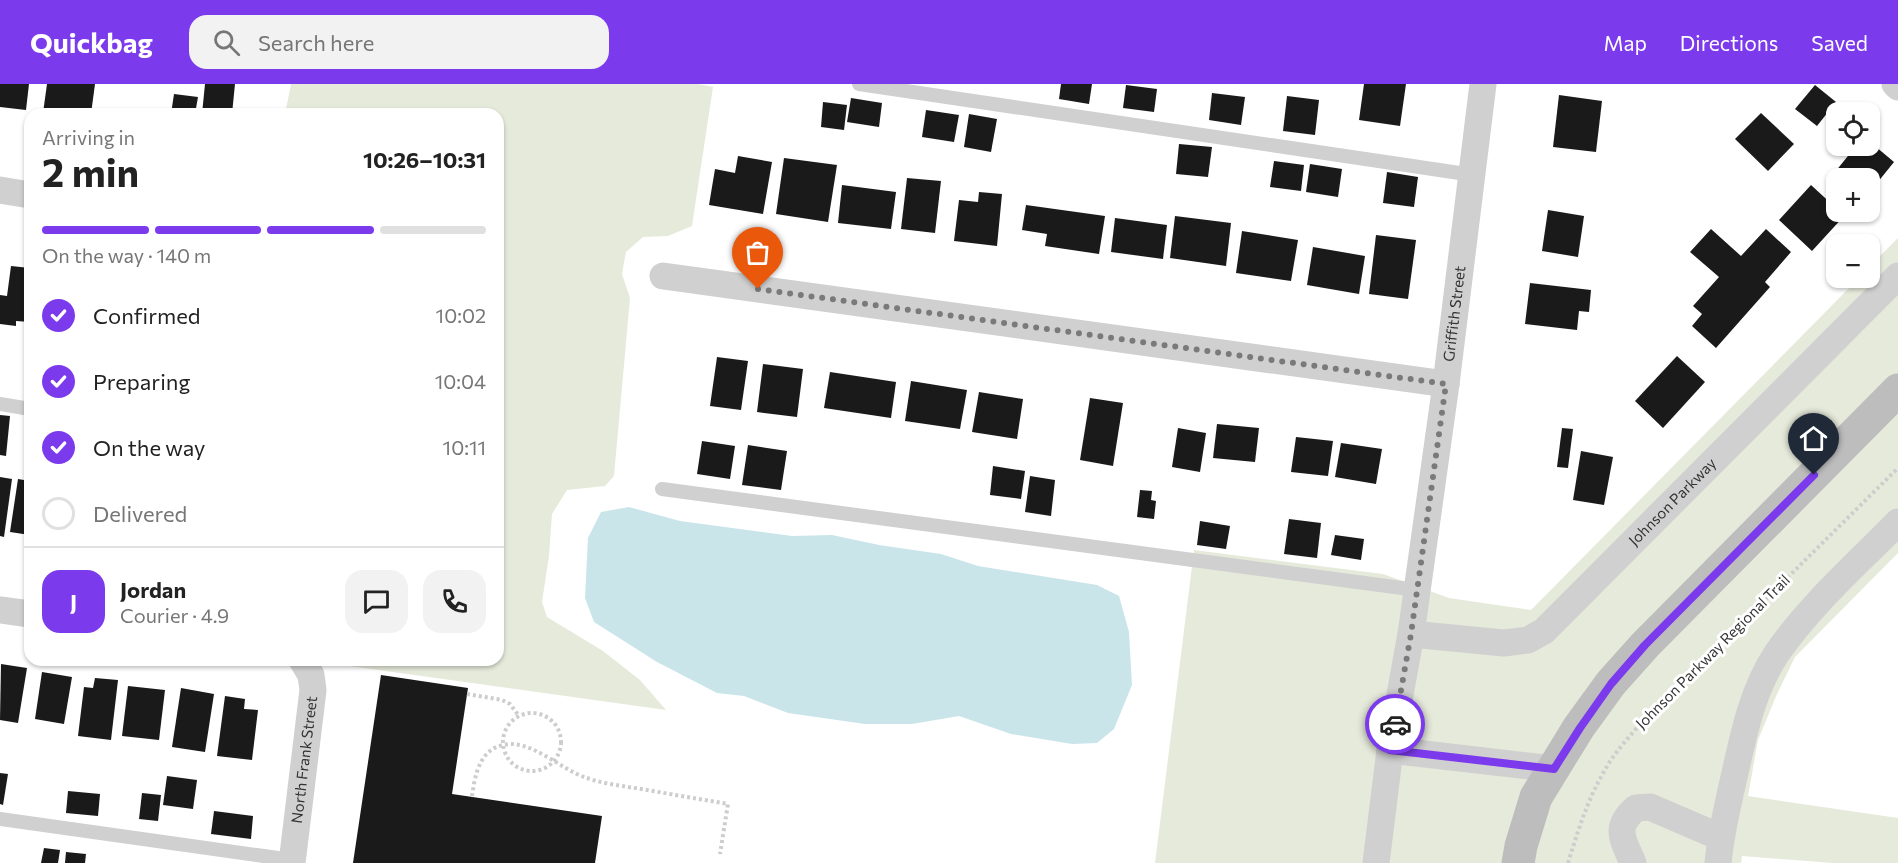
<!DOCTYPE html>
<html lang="en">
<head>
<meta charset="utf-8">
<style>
	:root { --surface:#fff; --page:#f2f2f2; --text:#222; --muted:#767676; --line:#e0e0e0; --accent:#7c3aed }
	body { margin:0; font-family:Commissioner,sans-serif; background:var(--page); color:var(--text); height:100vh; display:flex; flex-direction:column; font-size:22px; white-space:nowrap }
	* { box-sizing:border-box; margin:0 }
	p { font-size:20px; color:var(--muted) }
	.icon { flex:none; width:33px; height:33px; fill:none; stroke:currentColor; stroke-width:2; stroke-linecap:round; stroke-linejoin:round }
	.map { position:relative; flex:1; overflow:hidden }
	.panel { position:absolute; left:24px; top:24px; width:480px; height:558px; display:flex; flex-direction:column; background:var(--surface); border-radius:18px; box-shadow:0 2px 4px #0004 }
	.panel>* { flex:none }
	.tools { position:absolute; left:1826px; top:18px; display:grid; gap:12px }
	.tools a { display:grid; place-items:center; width:54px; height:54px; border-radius:12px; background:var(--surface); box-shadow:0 2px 4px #0004; font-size:30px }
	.pin { position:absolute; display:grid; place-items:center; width:51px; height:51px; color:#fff; margin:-62px -26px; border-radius:50% 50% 50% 0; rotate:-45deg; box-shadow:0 0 6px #0007 }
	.pin .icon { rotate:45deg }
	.courier { position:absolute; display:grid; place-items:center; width:60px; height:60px; margin:-30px; border:4px solid #7c3aed; border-radius:50%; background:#fff; color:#222; box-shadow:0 2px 8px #0007 }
	.headline em { font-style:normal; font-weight:700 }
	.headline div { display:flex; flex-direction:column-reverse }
	.headline { display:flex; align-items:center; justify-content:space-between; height:102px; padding:0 18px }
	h1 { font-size:39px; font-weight:700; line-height:45px }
	.bar { display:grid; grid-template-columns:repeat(4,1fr); gap:9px 6px; align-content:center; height:72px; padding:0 18px }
	.bar i { height:8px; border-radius:4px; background:var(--line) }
	.bar .active { background:var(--accent) }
	.bar p { grid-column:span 4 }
	.line { display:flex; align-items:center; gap:15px; padding:0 18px; border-top:2px solid var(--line) }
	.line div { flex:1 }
	.round { display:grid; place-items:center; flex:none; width:63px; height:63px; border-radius:18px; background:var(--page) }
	ol { padding:0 18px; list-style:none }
	li { display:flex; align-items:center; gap:18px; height:66px }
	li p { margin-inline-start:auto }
	li .icon { padding:6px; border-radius:50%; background:var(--accent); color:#fff; stroke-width:4 }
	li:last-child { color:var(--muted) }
	li i { width:33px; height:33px; border:3px solid var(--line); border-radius:50% }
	header { display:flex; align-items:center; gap:36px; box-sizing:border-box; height:84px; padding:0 30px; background:var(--accent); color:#fff }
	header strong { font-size:28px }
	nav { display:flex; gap:33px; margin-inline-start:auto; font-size:21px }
	.search { width:420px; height:54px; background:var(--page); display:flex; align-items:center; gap:15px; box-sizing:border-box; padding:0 21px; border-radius:18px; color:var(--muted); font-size:22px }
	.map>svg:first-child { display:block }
	.green { fill:#e6eadb }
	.water { fill:#c9e5ea }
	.building { fill:#1a1a1a }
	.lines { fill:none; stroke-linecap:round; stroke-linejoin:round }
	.path { stroke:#cdcdcd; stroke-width:4; stroke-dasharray:3 3; stroke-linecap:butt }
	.lane { stroke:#d0d0d0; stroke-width:14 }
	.street { stroke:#d0d0d0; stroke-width:27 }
	.secondary { stroke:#bdbdbd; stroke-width:33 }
	.done { stroke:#7a7a7a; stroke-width:6; stroke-dasharray:0 10.8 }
	.route { stroke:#7c3aed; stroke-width:8 }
	.labels { text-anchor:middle; stroke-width:6; stroke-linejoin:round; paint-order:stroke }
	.street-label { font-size:15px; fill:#333; stroke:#fff }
</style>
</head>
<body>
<header>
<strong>Quickbag</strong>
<div class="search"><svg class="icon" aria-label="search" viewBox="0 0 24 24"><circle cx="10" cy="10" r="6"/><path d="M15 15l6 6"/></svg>Search here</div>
<nav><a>Map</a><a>Directions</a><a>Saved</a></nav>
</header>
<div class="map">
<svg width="1898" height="779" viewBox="0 0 1898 779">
	<rect width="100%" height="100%" fill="#fff"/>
	<g class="green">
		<path d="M291 0H698L713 3 692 142 668 152 643 153 626 168 622 190 630 214 614 392 605 402 567 406 552 430 549 472 542 518 547 533 603 567 640 596 666 626 342 581V576H498V30H285Z"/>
		<path d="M1898 154V469L1795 573 1777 610 1758 656 1748 712 1898 734V779H1833L1742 772 1741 779H1155L1194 466 1383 490 1449 514 1531 526 1859 194H1869V183Z"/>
	</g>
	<path class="water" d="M629 423 680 437 792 452 832 451 879 461 941 470 978 482 1097 501 1119 512 1129 548 1132 601 1114 645 1097 659 1072 660 1011 650 959 632 912 640H865L788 629 744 612 717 609 657 578 594 538 585 514 588 454 601 428Z"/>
	<g class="building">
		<path d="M0 0H29L26 26 0 23Z"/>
		<path d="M47 0H95L91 30 43 29Z"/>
		<path d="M205 0H235L232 30H202Z"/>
		<path d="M1061 0H1092L1089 20 1059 15Z"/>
		<path d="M1364 0H1406L1400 42 1359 36Z"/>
		<path d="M1126 1 1157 5 1154 28 1123 24Z"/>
		<path d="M1815 1 1836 18 1817 42 1795 25Z"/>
		<path d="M1212 9 1245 13 1241 41 1209 36Z"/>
		<path d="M174 10 198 13 195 30H171Z"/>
		<path d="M1559 11 1602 17 1596 68 1553 63Z"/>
		<path d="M1287 12 1319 16 1315 51 1283 47Z"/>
		<path d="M851 14 882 19 879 43 847 38Z"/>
		<path d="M823 18 847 21 844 46 821 43Z"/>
		<path d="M926 26 959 31 954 58 922 53Z"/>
		<path d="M1761 29 1794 60 1768 87 1735 55Z"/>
		<path d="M969 30 997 35 991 68 964 63Z"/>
		<path d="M1869 57 1894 78 1869 109V94H1843L1835 88 1856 62H1869Z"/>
		<path d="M1179 60 1212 63 1208 93 1176 90Z"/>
		<path d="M738 72 772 78 763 130 709 121 715 85 735 89Z"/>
		<path d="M784 74 837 81 828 138 776 130Z"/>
		<path d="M1274 77 1304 81 1301 107 1270 103Z"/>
		<path d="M1310 80 1342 85 1338 113 1306 108Z"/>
		<path d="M1387 88 1418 93 1414 123 1383 119Z"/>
		<path d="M907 94 941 97 935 149 901 145Z"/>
		<path d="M842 101 896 108 891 145 838 139Z"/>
		<path d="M1811 101 1836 124V128H1840L1845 131 1812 167 1779 136Z"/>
		<path d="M979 108 1002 110 997 162 954 157 959 116 978 118Z"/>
		<path d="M1026 121 1105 132 1099 170 1045 162 1047 150 1022 146Z"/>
		<path d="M1548 126 1584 132 1578 173 1542 167Z"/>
		<path d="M1175 132 1231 139 1226 182 1170 174Z"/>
		<path d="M1115 134 1167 141 1163 175 1111 168Z"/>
		<path d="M1711 145 1741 172 1766 145 1791 168 1765 198 1770 203 1716 264 1692 242 1702 230 1693 222 1719 193 1690 168Z"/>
		<path d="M1242 147 1298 156 1291 197 1236 189Z"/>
		<path d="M1376 151 1416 156 1408 215 1369 210Z"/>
		<path d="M1313 163 1365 172 1359 210 1307 201Z"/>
		<path d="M11 182 30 184V238L16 237V242L0 240V211L7 212Z"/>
		<path d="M1530 199 1591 206 1589 228 1579 227 1577 246 1525 240Z"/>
		<path d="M1677 272 1705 298 1663 344 1635 317Z"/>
		<path d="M717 273 748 277 741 326 710 322Z"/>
		<path d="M763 280 803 285 797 333 757 328Z"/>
		<path d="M830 288 896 298 891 334 824 324Z"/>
		<path d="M911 297 967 306 960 345 905 337Z"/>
		<path d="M979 308 1023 315 1017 355 972 348Z"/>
		<path d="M1090 314 1123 319 1113 382 1080 376Z"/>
		<path d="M0 331 10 332 6 372 0 371Z"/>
		<path d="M1217 340 1259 344 1255 378 1213 374Z"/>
		<path d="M1178 344 1206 349 1200 388 1172 383Z"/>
		<path d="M1562 344 1573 345 1568 384 1557 383Z"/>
		<path d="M1296 353 1333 357 1328 392 1291 388Z"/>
		<path d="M702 357 735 362 730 395 697 390Z"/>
		<path d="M1341 359 1382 365 1376 400 1335 393Z"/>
		<path d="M748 361 787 367 781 406 742 401Z"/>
		<path d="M1581 367 1613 373 1604 421 1573 416Z"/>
		<path d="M993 382 1025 387 1021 415 990 411Z"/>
		<path d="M1030 392 1055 396 1051 432 1025 428Z"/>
		<path d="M0 393 12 395 4 453 0 452Z"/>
		<path d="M18 395 30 397V451L10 448Z"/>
		<path d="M1140 406 1152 407 1151 416 1156 417 1154 435 1137 433Z"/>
		<path d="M1289 435 1321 439 1317 474 1284 470Z"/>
		<path d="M1200 437 1230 442 1226 465 1197 461Z"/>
		<path d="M1335 451 1364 455 1361 476 1331 471Z"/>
		<path d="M1 580 27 584 18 639 0 636Z"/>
		<path d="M42 588 72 593 64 640 35 635Z"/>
		<path d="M381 591 468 604 452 710 602 732 595 779H353Z"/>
		<path d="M95 594 118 596 111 656 78 652 84 603 93 604Z"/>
		<path d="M128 602 165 606 159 656 122 652Z"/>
		<path d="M181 604 214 610 205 668 172 663Z"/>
		<path d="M225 612 245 615 244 625 258 626 252 676 217 672Z"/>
		<path d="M0 689 8 690 3 721 0 720Z"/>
		<path d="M167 692 197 696 193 725 163 721Z"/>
		<path d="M68 707 100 710 98 732 66 729Z"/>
		<path d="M142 709 161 711 158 737 139 735Z"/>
		<path d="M214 727 253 732 251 755 211 750Z"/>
		<path d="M44 764 60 766 58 779H41Z"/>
		<path d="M66 768 86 770 85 779H65Z"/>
	</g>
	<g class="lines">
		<g class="path">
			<path d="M467 610 502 616 510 620 519 632"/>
			<circle cx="532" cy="658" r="29"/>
			<path d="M472 712C475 692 479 666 503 661 530 654 561 686 587 694 604 700 623 702 641 705 670 710 699 715 728 720L720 770"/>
			<path d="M1568 779C1579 743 1590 708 1611 676 1619 664 1630 652 1640 640L1898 384"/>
		</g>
		<g class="lane">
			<path d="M859 0 1473 91"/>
			<path d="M0 320 30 325"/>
			<path d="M662 405 1417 506"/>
			<path d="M0 735 292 776"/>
		</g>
		<g class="street">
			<path d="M1895 0 1898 3"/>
			<path d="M0 106 30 111"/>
			<path d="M663 192 1446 300"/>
			<path d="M0 526 30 530"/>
			<path id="s1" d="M1411 550 1504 559 1528 556 1544 547 1898 192"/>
			<path d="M1390 666 1554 685"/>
			<path id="s2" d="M292 779 313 606 311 591 302 576"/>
			<path id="s3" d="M1376 779 1390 666 1411 550 1446 300 1483 0"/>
			<path d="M1633 779C1623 755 1613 744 1636 724L1650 723 1720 753"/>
			<path d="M1718 779C1721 748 1728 719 1735 689 1744 648 1753 605 1777 569 1811 520 1857 480 1898 438"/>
		</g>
		<path class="secondary" d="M1518 779 1521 762 1536 713 1579 643 1611 599 1645 561 1898 306"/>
	</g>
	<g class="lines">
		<path class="done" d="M758 205 1446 300 1411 550 1395 640"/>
		<path class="route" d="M1395 640 1390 666 1554 685 1580 644 1611 600 1645 561 1814 391"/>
	</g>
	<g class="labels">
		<g class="street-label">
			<text dy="5" stroke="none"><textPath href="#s3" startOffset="555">Griffith Street</textPath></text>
			<text dy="5" stroke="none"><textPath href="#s1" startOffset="318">Johnson Parkway</textPath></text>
			<text transform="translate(1713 568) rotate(-45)" y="5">Johnson Parkway Regional Trail</text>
			<text dy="5" stroke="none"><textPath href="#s2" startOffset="104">North Frank Street</textPath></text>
		</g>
	</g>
</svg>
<div class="tools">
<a><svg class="icon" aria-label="locate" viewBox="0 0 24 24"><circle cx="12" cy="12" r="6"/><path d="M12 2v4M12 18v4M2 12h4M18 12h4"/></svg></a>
<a>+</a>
<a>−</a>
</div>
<div class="pin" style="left:758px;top:205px;background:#ea580c"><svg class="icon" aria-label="bag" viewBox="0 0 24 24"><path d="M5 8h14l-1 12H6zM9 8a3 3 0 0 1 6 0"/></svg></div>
<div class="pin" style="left:1814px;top:391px;background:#1f2937"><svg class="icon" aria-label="home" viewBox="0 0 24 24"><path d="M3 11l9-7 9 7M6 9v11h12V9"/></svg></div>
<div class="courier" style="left:1395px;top:640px"><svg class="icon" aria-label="car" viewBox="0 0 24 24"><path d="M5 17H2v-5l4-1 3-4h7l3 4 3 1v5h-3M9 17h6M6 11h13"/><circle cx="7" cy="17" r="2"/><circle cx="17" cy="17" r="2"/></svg></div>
<section class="panel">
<div class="headline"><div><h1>2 min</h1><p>Arriving in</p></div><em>10:26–10:31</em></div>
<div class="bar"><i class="active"></i><i class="active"></i><i class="active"></i><i></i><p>On the way · 140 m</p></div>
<ol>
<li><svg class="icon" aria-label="check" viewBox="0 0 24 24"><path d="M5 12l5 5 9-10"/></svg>Confirmed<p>10:02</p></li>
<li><svg class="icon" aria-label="check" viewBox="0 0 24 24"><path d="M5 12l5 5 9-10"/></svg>Preparing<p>10:04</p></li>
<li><svg class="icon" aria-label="check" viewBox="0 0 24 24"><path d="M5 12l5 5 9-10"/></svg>On the way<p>10:11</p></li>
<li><i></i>Delivered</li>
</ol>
<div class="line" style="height:108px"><b class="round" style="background:var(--accent);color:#fff">J</b><div><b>Jordan</b><p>Courier · 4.9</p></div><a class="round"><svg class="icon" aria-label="chat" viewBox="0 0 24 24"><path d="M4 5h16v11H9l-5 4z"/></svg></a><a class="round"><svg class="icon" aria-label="phone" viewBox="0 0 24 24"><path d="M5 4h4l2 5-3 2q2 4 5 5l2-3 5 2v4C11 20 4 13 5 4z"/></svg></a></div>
</section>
</div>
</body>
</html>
